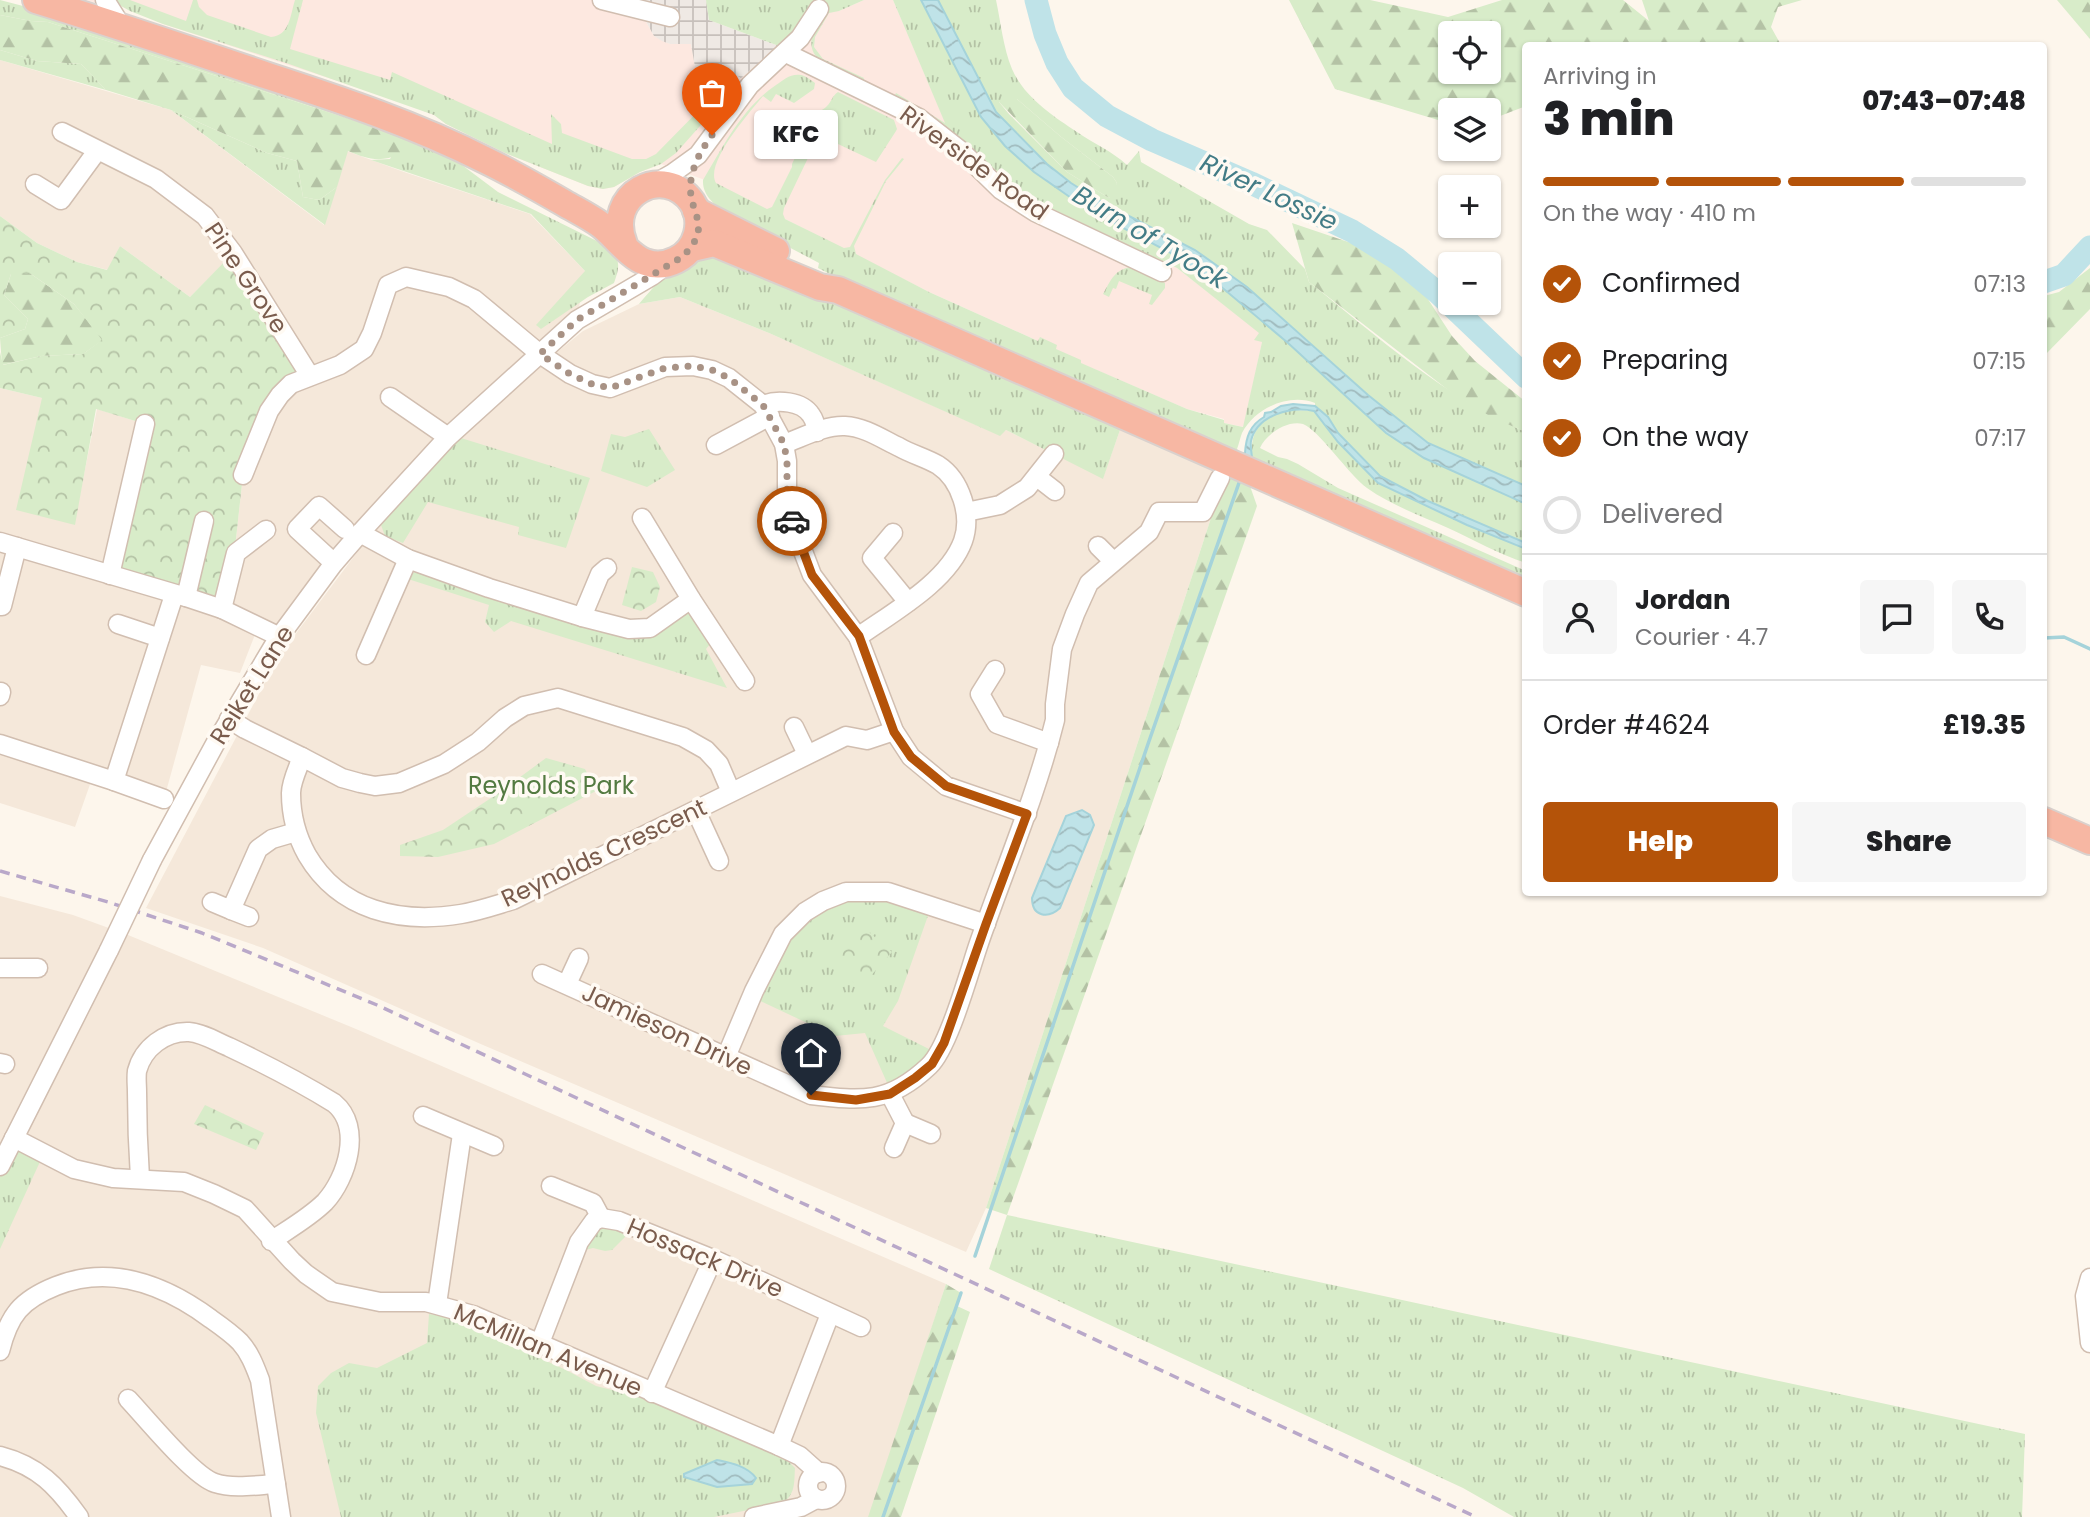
<!DOCTYPE html>
<html lang="en">
<head>
<meta charset="utf-8">
<style>
	:root { --surface:#fff; --page:#f6f6f6; --text:#202124; --muted:#757577; --line:#e0e0e0; --accent:#b45309 }
	body { margin:0; font-family:Poppins,sans-serif; background:var(--page); color:var(--text); height:100vh; display:flex; flex-direction:column; font-size:26px; white-space:nowrap }
	* { box-sizing:border-box; margin:0 }
	p { font-size:23px; color:var(--muted) }
	.icon { flex:none; width:38px; height:38px; fill:none; stroke:currentColor; stroke-width:2; stroke-linecap:round; stroke-linejoin:round }
	.map { position:relative; flex:1; overflow:hidden }
	.side { position:absolute; left:1522px; top:42px; width:525px; height:854px; display:flex; flex-direction:column; background:var(--surface); border-radius:7px; box-shadow:0 2px 5px #0004 }
	.side>* { flex:none }
	.buttons { position:absolute; left:1438px; top:21px; display:grid; gap:14px }
	.buttons a { display:grid; place-items:center; width:63px; height:63px; border-radius:7px; background:var(--surface); box-shadow:0 2px 5px #0004; font-size:35px }
	.pin { position:absolute; display:grid; place-items:center; width:60px; height:60px; color:#fff; margin:-72px -30px; border-radius:50% 50% 50% 0; rotate:-45deg; box-shadow:0 0 7px #0007 }
	.pin .icon { rotate:45deg }
	.courier { position:absolute; display:grid; place-items:center; width:70px; height:70px; margin:-35px; border:5px solid #b45309; border-radius:50%; background:#fff; color:#222; box-shadow:0 2px 9px #0007 }
	.bubble { position:absolute; height:49px; border-radius:7px; background:var(--surface); box-shadow:0 2px 5px #0004; font-size:23px; font-weight:800; line-height:49px; text-align:center }
	.overview em { font-style:normal; font-weight:800 }
	.overview div { display:flex; flex-direction:column-reverse }
	.overview { display:flex; align-items:center; justify-content:space-between; height:119px; padding:0 21px }
	h1 { font-size:46px; font-weight:800; line-height:52px }
	.bar { display:grid; grid-template-columns:repeat(4,1fr); gap:10px 7px; align-content:center; height:84px; padding:0 21px }
	.bar i { height:9px; border-radius:5px; background:var(--line) }
	.bar .on { background:var(--accent) }
	.bar p { grid-column:span 4 }
	.line { display:flex; align-items:center; gap:18px; padding:0 21px; border-top:2px solid var(--line) }
	.line div { flex:1 }
	.round { display:grid; place-items:center; flex:none; width:74px; height:74px; border-radius:7px; background:var(--page) }
	ol { padding:0 21px; list-style:none }
	li { display:flex; align-items:center; gap:21px; height:77px }
	li p { margin-inline-start:auto }
	li .icon { padding:7px; border-radius:50%; background:var(--accent); color:#fff; stroke-width:4 }
	li:last-child { color:var(--muted) }
	li i { width:38px; height:38px; border:4px solid var(--line); border-radius:50% }
	.action { display:flex; gap:14px; margin-top:auto; padding:14px 21px }
	.action a { flex:1; height:80px; border-radius:7px; background:var(--accent); color:#fff; font-size:28px; font-weight:800; line-height:80px; text-align:center }
	.action a+a { background:var(--page); color:var(--text) }
	.map>svg:first-child { display:block }
	.residential { fill:#f5e8da }
	.commercial { fill:#fde8e0 }
	.industrial { fill:url(#industrial-grid) }
	.grass { fill:url(#grass-tufts); fill-rule:evenodd }
	.forest { fill:url(#forest-firs); fill-rule:evenodd }
	.park { fill:url(#park-crowns) }
	.water { fill:url(#water-waves); stroke:#a5d3da; stroke-width:2 }
	.lines { fill:none; stroke-linecap:round; stroke-linejoin:round }
	.stream { stroke:#a5d3da; stroke-width:3.5 }
	.river { stroke:#bfe3e8; stroke-width:23 }
	.minor-casing { stroke:#d1beb0; stroke-width:21 }
	.highway-casing { stroke:#dad1cd; stroke-width:30 }
	.minor { stroke:#fff; stroke-width:18 }
	.highway { stroke:#f7b7a3; stroke-width:26 }
	.rail { stroke:#b9a8c9; stroke-width:3.5; stroke-dasharray:10 7; stroke-linecap:butt }
	.minor-bridge-casing { stroke:#d1beb0; stroke-width:21; stroke-linecap:butt }
	.minor-bridge { stroke:#fff; stroke-width:18 }
	.done { stroke:#a89285; stroke-width:7; stroke-dasharray:0 12.6 }
	.route { stroke:#b45309; stroke-width:9 }
	.labels { text-anchor:middle; stroke-width:7; stroke-linejoin:round; paint-order:stroke }
	.street-label { font-size:24px; fill:#7a5c4d; stroke:#fffaf3 }
	.park-label { font-size:24px; fill:#537a41; stroke:#fffaf3 }
	.water-label { font-size:26px; font-style:italic; fill:#437c86; stroke:#fffaf3 }
</style>
</head>
<body>
<div class="map">
<svg width="2090" height="1517" viewBox="0 0 2090 1517">
	<defs>
		<pattern id="industrial-grid" width="8" height="8" patternUnits="userSpaceOnUse" patternTransform="scale(1.75)"><rect width="8" height="8" fill="#efe9e4"/><path d="M0 4h8M4 0v8" fill="none" stroke="#c7c0bb"/></pattern>
		<pattern id="grass-tufts" width="24" height="20" patternUnits="userSpaceOnUse" patternTransform="scale(1.75)"><rect width="24" height="20" fill="#d8ecc9"/><path d="M3 7l-1-3M5 7V3M7 7l1-3M15 17l-1-3M17 17v-4M19 17l1-3" fill="none" stroke="#b4c2a5"/></pattern>
		<pattern id="forest-firs" width="22" height="20" patternUnits="userSpaceOnUse" patternTransform="scale(1.75)"><rect width="22" height="20" fill="#d8ecc9"/><path d="M5 1l3.5 6h-7zM16 11l3.5 6h-7z" fill="#b4c2a5"/></pattern>
		<pattern id="park-crowns" width="20" height="18" patternUnits="userSpaceOnUse" patternTransform="scale(1.75)"><rect width="20" height="18" fill="#d8ecc9"/><path d="M2 6a3 3 0 1 1 6 0M12 15a3 3 0 1 1 6 0" fill="none" stroke="#b4c2a5"/></pattern>
		<pattern id="water-waves" width="16" height="10" patternUnits="userSpaceOnUse" patternTransform="scale(1.75)"><rect width="16" height="10" fill="#bfe3e8"/><path d="M0 5q4-4 8 0t8 0" fill="none" stroke="#a0bbbe"/></pattern>
	</defs>
	<rect width="100%" height="100%" fill="#fdf6ec"/>
	<g class="residential">
		<path d="M0 60 171 110 324 225 347 151 404 172 530 214 585 271 577 320 464 421 280 637 258 627 240 673 201 665 164 799 94 773 75 827 0 803V388L42 398 74 525 97 409 145 424 234 557 243 475 233 254 190 297 120 246 108 270 77 262 37 243 0 216Z"/>
		<path d="M680 297 769 333 999 435 1006 430 1103 478 1121 427 1225 475 986 1208 966 1252 483 1045 263 948 146 908 279 656 380 522 494 404 583 331 639 304Z"/>
		<path d="M0 896 73 915 128 935 356 1029 946 1284 870 1517H0Z"/>
	</g>
	<path class="commercial" d="M87 0H602L639 9 654 36 670 44H691L695 67 712 66 729 71 741 78 779 46 814 6 839 11 864 0H893L948 129 1027 197 1177 268 1260 333 1262 342 1244 427 1224 423V419L1187 409 1080 363 1038 341 929 292 716 184 661 164 640 172 614 187 603 189 588 186 505 153 446 124 434 115 399 101 163 24 121 6 109 7Z"/>
	<path class="industrial" d="M602 0H706L709 20 779 46 741 78 729 71 712 66 695 67 691 44H670L662 41 654 36 639 9Z"/>
	<g class="grass">
		<path d="M0 0 46 12 381 121 378 128 48 22 31 21 0 15Z"/>
		<path d="M115 0H130L186 21 193 0H197L199 7 207 15 271 37C290 35 290 16 295 0H303L290 49 390 80 392 72 552 144 551 114 561 124 562 133 632 159H646L656 154 708 101 716 108 676 153 661 164 640 172 614 187 603 189 588 186 505 153 446 124 434 115 286 63 163 24 130 11 121 6Z"/>
		<path d="M706 0H864L839 11 829 13 815 37 814 47 823 59 864 78 863 81 821 61C812 54 810 46 812 35L800 26 779 46 709 20Z"/>
		<path d="M893 0H996C1001 23 1003 47 1012 69 1024 97 1053 116 1077 132 1094 144 1112 151 1127 165L1139 151 1141 162 1249 224 1267 230 1305 269 1309 282C1378 337 1444 397 1526 432V543L1428 501 1380 476 1338 433 1328 417 1315 406V403C1289 393 1255 408 1242 433 1240 438 1239 444 1237 449L1240 453 838 278 818 268 819 263 728 215C716 206 702 196 703 180 724 145 742 108 776 85 783 80 791 73 801 75 806 76 811 80 815 83L814 89 794 103 776 94 771 102 763 96C750 112 704 163 716 183L767 209 772 207 792 167V164L812 122 809 120C813 112 822 112 827 106 832 101 832 96 838 92L894 120 897 129 896 131 876 162 819 135 784 208 783 214 785 219 844 248 850 247 885 180 902 158 904 159 886 181 854 246 856 254 929 292 1038 341 1040 337 1057 345 1056 349 1081 360V363L1187 409 1224 420V423L1243 427 1262 342 1254 340 1259 333 1177 268 1027 197 991 171 948 129 894 97 896 93 945 123ZM1017 99 1060 136 1113 177 1117 183 1109 198 1067 172 1009 114 999 102Z"/>
		<path d="M0 50 37 61 81 64 106 90 0 60Z"/>
		<path d="M171 110 267 153 297 161 303 197 319 200 337 187 325 225Z"/>
		<path d="M403 136 446 153 498 192 605 245C620 258 621 264 614 283L588 297 541 329 536 325 585 271 531 214 371 160 390 159Z"/>
		<path d="M730 256 1121 427 1103 479 1006 430 1000 436 769 333 680 297 639 304C652 289 674 261 695 257 706 254 719 256 730 256Z"/>
		<path d="M1133 267 1165 283V288L1152 305 1149 304 1152 295 1119 281 1116 289 1113 288 1109 297 1103 294C1111 280 1115 268 1133 267Z"/>
		<path d="M1292 410 1314 411 1338 442 1378 483 1467 525 1526 549V563C1499 554 1474 540 1448 528 1421 516 1391 505 1367 488 1349 475 1318 429 1303 424 1287 420 1266 434 1260 448L1278 457 1287 459 1298 464 1338 488 1526 571V580L1252 459C1249 428 1263 416 1292 410Z"/>
		<path d="M649 429 675 470 647 487 601 471 611 434 625 437Z"/>
		<path d="M461 438 590 478 566 548 518 535 519 527 428 502 403 543 385 536 381 525 385 517Z"/>
		<path d="M425 568 621 636C657 642 661 625 690 612L711 643 706 649 727 688 511 621 494 632 485 622 489 605 408 579 413 573Z"/>
		<path d="M847 898H888L930 910 898 1001 883 1026 931 1050C919 1067 907 1077 888 1085L865 1033 835 1036 758 1000 781 948 807 918Z"/>
		<path d="M14 1138 44 1153 0 1249V1163Z"/>
		<path d="M1007 1215 2025 1434 2022 1517H1514L1463 1488 989 1269Z"/>
		<path d="M594 1221 646 1231 628 1234 612 1250 605 1251 593 1248 585 1250Z"/>
		<path d="M429 1314 452 1318 566 1370 596 1386 640 1397 787 1460 795 1468C794 1482 796 1493 783 1503L714 1517H341L316 1413 318 1386 331 1373 349 1363 377 1368 427 1343Z"/>
	</g>
	<g class="forest">
		<path d="M1289 0H1370L1448 17 1502 0H1623L1649 21 1642 0H1802L1778 7 1771 27 1781 45 1526 46V106L1500 116 1489 117V110H1451V122L1448 123 1335 89ZM1489 33V72H1451V33Z"/>
		<path d="M2057 0H2090V39Z"/>
		<path d="M0 15 31 21 48 22 403 136V146L400 154C380 163 367 159 348 151L337 187 319 200 303 197 297 161 267 153 171 110 106 90 81 64 37 61 0 50Z"/>
		<path d="M1007 95 1017 99 1060 136 1113 177 1117 183 1114 193 1109 198 1067 172 999 102Z"/>
		<path d="M1292 223 1366 248 1420 287 1452 336 1475 361 1526 402V432L1493 418 1452 393 1309 282Z"/>
		<path d="M2090 268V309L2044 356V296L2059 292Z"/>
		<path d="M11 274H31L74 304 103 340 83 354 41 356 2 365 0 338 25 329 28 319 4 295Z"/>
		<path d="M1225 475 1250 486 1257 506 1007 1215 986 1208Z"/>
		<path d="M946 1284 961 1293 957 1306 970 1312 901 1517H868Z"/>
	</g>
	<g class="park">
		<path d="M0 216 37 243 77 262 107 270 120 246 190 297 233 253 310 376 291 384 243 475 234 557 222 609 110 575 145 424 96 409 75 525 16 510 42 398 0 388V352L3 365 41 356 83 354 102 340 74 304 31 274H11L4 295 28 319 25 329 0 338Z"/>
		<path d="M632 567 653 572 660 587 656 602 641 611 622 605Z"/>
		<path d="M546 758 585 769 596 791 494 844 438 857 400 856V845L443 830 497 794Z"/>
		<path d="M861 925 892 952 860 988 828 959Z"/>
		<path d="M205 1105 264 1133 256 1150 194 1124Z"/>
	</g>
	<g class="water">
		<path d="M921 0H938L996 112 1047 164 1071 183 1098 200 1195 250 1247 287 1368 395 1428 443 1526 486V504L1424 458 1386 433 1288 343 1219 285 1169 252 1087 209 1034 172 1005 146 981 117Z"/>
		<path d="M1293 404 1315 406 1328 417 1338 433 1380 476 1428 501 1526 543V549L1467 525 1378 483 1338 442 1314 411C1291 406 1257 415 1251 441 1250 447 1252 453 1252 459L1241 454 1245 453C1246 437 1250 425 1264 417L1265 413 1271 412 1281 406Z"/>
		<path d="M1082 810 1090 815 1094 825 1060 908C1048 919 1032 917 1032 898L1066 816Z"/>
		<path d="M717 1460C731 1463 747 1466 756 1478L752 1484 717 1487 684 1477V1474Z"/>
	</g>
	<g class="lines">
		<g class="stream">
			<path d="M2044 638 2064 637 2090 649"/>
			<path d="M975 1256 1148 744 1240 480"/>
			<path d="M883 1517 961 1293"/>
		</g>
		<g class="river">
			<path d="M1036 0 1045 34 1057 63 1073 88 1107 116 1152 140 1251 183 1352 231 1397 259 1438 293 1526 377"/>
			<path d="M2044 282 2064 275 2090 247"/>
		</g>
		<g class="minor-casing">
			<g id="minor">
				<path d="M105 0 122 27"/>
				<path d="M602 0 670 17"/>
				<path d="M786 53 919 118 960 150 1001 190 1035 212 1162 272"/>
				<path d="M62 132 156 179 205 216 233 253 310 376"/>
				<path d="M35 184 61 200 97 151"/>
				<path d="M652 185 673 173 698 155 750 85 800 38 819 9"/>
				<path d="M390 397 448 437"/>
				<path d="M763 405C777 399 802 401 811 415 814 419 816 426 817 432"/>
				<path d="M784 444C803 437 825 425 845 426 865 427 882 439 899 447 911 454 926 458 938 465 961 480 972 516 963 541 948 582 893 612 858 637"/>
				<path d="M716 445 770 416"/>
				<path d="M243 475 269 411 280 395 291 384 340 365 364 349 372 333 388 285 406 277 449 287 474 299 540 354 570 374 592 384 610 388 665 367 693 366 712 370 729 378 763 405 784 444 787 461V490L793 525 812 575 858 637 894 731 911 757 946 786 1027 814"/>
				<path d="M1037 477 1055 491"/>
				<path d="M966 512 1000 505 1027 488 1054 454"/>
				<path d="M642 518 691 599 745 681"/>
				<path d="M360 533 408 559 489 588 582 617 600 574 607 568"/>
				<path d="M893 533 872 558 908 602"/>
				<path d="M0 542 186 597 222 609 280 637"/>
				<path d="M1098 546 1113 561"/>
				<path d="M334 563 297 529 319 506 345 529"/>
				<path d="M110 575 145 424"/>
				<path d="M186 597 204 521"/>
				<path d="M0 606H2L17 547"/>
				<path d="M222 609 236 553 266 530"/>
				<path d="M582 617 629 629 650 628 691 599"/>
				<path d="M118 624 160 638"/>
				<path d="M366 655 408 559"/>
				<path d="M995 670 980 694 997 724 1049 743"/>
				<path d="M0 696 1 692"/>
				<path d="M229 719 245 729 302 757C298 768 291 782 291 793 291 814 297 837 307 855 340 911 400 924 461 914 479 911 496 905 513 900L846 736 867 740 894 731"/>
				<path d="M794 727 807 754"/>
				<path d="M0 744 114 781 174 595"/>
				<path d="M302 757 342 778 360 783 375 786 399 783 444 764 478 742 505 718 524 706 558 698 683 737 706 750 719 764 731 792"/>
				<path d="M114 781 164 799"/>
				<path d="M696 811 719 861"/>
				<path d="M152 860 215 744 277 640 334 563 360 533 448 437 577 320 652 276 669 263"/>
				<path d="M212 902 231 910 258 849 272 839 296 832"/>
				<path d="M231 910 249 917"/>
				<path d="M0 968H38"/>
				<path d="M542 974 811 1095C862 1101 889 1104 929 1066 949 1047 969 972 979 943 1005 868 1036 796 1055 720V704L1062 649 1075 614 1089 583 1149 532 1159 512H1203L1220 478"/>
				<path d="M567 984 579 958"/>
				<path d="M726 1057 754 991 783 934 805 912 823 901 846 892H888L986 924"/>
				<path d="M0 1063 5 1064"/>
				<path d="M890 1094 905 1123 894 1148"/>
				<path d="M423 1116 494 1146"/>
				<path d="M905 1123 931 1134"/>
				<path d="M14 1138 74 1169 113 1178 184 1182 214 1194 245 1209 292 1261 306 1274 332 1292 380 1302H426L473 1315 779 1446 800 1456 819 1473"/>
				<path d="M0 1166 109 950"/>
				<path d="M140 1178C138 1149 137 1121 137 1092 137 1085 136 1078 137 1071 143 1048 165 1031 189 1032 203 1033 217 1042 229 1047 265 1064 300 1082 334 1103 363 1127 347 1178 325 1202 310 1217 289 1229 271 1241"/>
				<path d="M551 1186 593 1203 601 1218"/>
				<path d="M2090 1278 2085 1296 2090 1343"/>
				<path d="M437 1304 462 1134"/>
				<path d="M540 1343 579 1242 594 1221 601 1218 619 1221 713 1259 861 1327"/>
				<path d="M0 1351C9 1315 21 1300 56 1286 112 1264 165 1285 211 1319 221 1326 232 1334 240 1342 250 1353 255 1367 260 1380L281 1517"/>
				<path d="M652 1393 713 1259"/>
				<path d="M128 1399C146 1418 193 1476 215 1483 233 1489 257 1485 276 1484"/>
				<path d="M779 1446 830 1314"/>
				<path d="M0 1456C38 1466 57 1486 79 1517"/>
				<circle cx="822" cy="1486" r="14"/>
				<path d="M754 1517 801 1507 816 1499"/>
			</g>
		</g>
		<g class="highway-casing">
			<g id="highway">
				<path d="M36 0C114 24 191 50 268 76 342 100 416 125 485 160 512 173 538 188 564 203 576 210 590 217 601 225 614 235 630 257 645 262 655 266 666 265 676 260 697 250 705 222 692 202 664 163 604 194 624 244"/>
				<path d="M696 211 776 251"/>
				<path d="M692 248 714 243 820 287 838 290 1526 593"/>
				<path d="M2044 821 2090 841"/>
			</g>
		</g>
		<use href="#minor" class="minor"/>
		<use href="#highway" class="highway"/>
		<path class="rail" d="M0 871 108 902 202 933 377 1005 1476 1517"/>
		<g class="minor-bridge-casing">
			<path id="minor-bridge" d="M109 950 152 860"/>
		</g>
		<use href="#minor-bridge" class="minor-bridge"/>
	</g>
	<g class="lines">
		<path class="done" d="M712 135C702 149 694 162 691 180 686 214 716 224 682 257L577 320 540 354 570 374 592 384 610 388 665 368 693 366 712 370 729 378 763 405 784 444 787 461V490L792 521"/>
		<path class="route" d="M792 521 812 575 859 636 894 732 911 757 946 786 1027 814 986 924 944 1043 932 1064 915 1078 890 1094 856 1100 811 1095"/>
	</g>
	<g class="labels">
		<g class="street-label">
			<text transform="translate(974 163) rotate(36)" y="8">Riverside Road</text>
			<text transform="translate(246 278) rotate(56)" y="8">Pine Grove</text>
			<text transform="translate(252 685) rotate(-58)" y="8">Reiket Lane</text>
			<text transform="translate(604 853) rotate(-25)" y="8">Reynolds Crescent</text>
			<text transform="translate(667 1030) rotate(25)" y="8">Jamieson Drive</text>
			<text transform="translate(705 1258) rotate(23)" y="8">Hossack Drive</text>
			<text transform="translate(548 1350) rotate(23)" y="8">McMillan Avenue</text>
		</g>
		<g class="park-label">
			<text x="551" y="794">Reynolds Park</text>
		</g>
		<g class="water-label">
			<text transform="translate(1269 192) rotate(25)" y="9">River Lossie</text>
			<text transform="translate(1150 237) rotate(31)" y="9">Burn of Tyock</text>
		</g>
	</g>
</svg>
<div class="buttons">
<a><svg class="icon" aria-label="locate" viewBox="0 0 24 24"><circle cx="12" cy="12" r="6"/><path d="M12 2v4M12 18v4M2 12h4M18 12h4"/></svg></a>
<a><svg class="icon" aria-label="layers" viewBox="0 0 24 24"><path d="M12 4l9 5-9 5-9-5zM3 14l9 5 9-5"/></svg></a>
<a>+</a>
<a>−</a>
</div>
<div class="pin" style="left:712px;top:135px;background:#ea580c"><svg class="icon" aria-label="bag" viewBox="0 0 24 24"><path d="M5 8h14l-1 12H6zM9 8a3 3 0 0 1 6 0"/></svg></div>
<div class="pin" style="left:811px;top:1095px;background:#1f2937"><svg class="icon" aria-label="home" viewBox="0 0 24 24"><path d="M3 11l9-7 9 7M6 9v11h12V9"/></svg></div>
<div class="courier" style="left:792px;top:521px"><svg class="icon" aria-label="car" viewBox="0 0 24 24"><path d="M5 17H2v-5l4-1 3-4h7l3 4 3 1v5h-3M9 17h6M6 11h13"/><circle cx="7" cy="17" r="2"/><circle cx="17" cy="17" r="2"/></svg></div>
<div class="bubble" style="left:754px;top:110px;width:84px">KFC</div>
<section class="side">
<div class="overview"><div><h1>3 min</h1><p>Arriving in</p></div><em>07:43–07:48</em></div>
<div class="bar"><i class="on"></i><i class="on"></i><i class="on"></i><i></i><p>On the way · 410 m</p></div>
<ol>
<li><svg class="icon" aria-label="check" viewBox="0 0 24 24"><path d="M5 12l5 5 9-10"/></svg>Confirmed<p>07:13</p></li>
<li><svg class="icon" aria-label="check" viewBox="0 0 24 24"><path d="M5 12l5 5 9-10"/></svg>Preparing<p>07:15</p></li>
<li><svg class="icon" aria-label="check" viewBox="0 0 24 24"><path d="M5 12l5 5 9-10"/></svg>On the way<p>07:17</p></li>
<li><i></i>Delivered</li>
</ol>
<div class="line" style="height:126px"><a class="round"><svg class="icon" aria-label="person" viewBox="0 0 24 24"><circle cx="12" cy="8" r="4"/><path d="M4 21q1-7 8-7t8 7"/></svg></a><div><b>Jordan</b><p>Courier · 4.7</p></div><a class="round"><svg class="icon" aria-label="chat" viewBox="0 0 24 24"><path d="M4 5h16v11H9l-5 4z"/></svg></a><a class="round"><svg class="icon" aria-label="phone" viewBox="0 0 24 24"><path d="M5 4h4l2 5-3 2q2 4 5 5l2-3 5 2v4C11 20 4 13 5 4z"/></svg></a></div>
<div class="line" style="height:91px"><div>Order #4624</div><b>£19.35</b></div>
<div class="action"><a>Help</a><a>Share</a></div>
</section>
</div>
</body>
</html>
